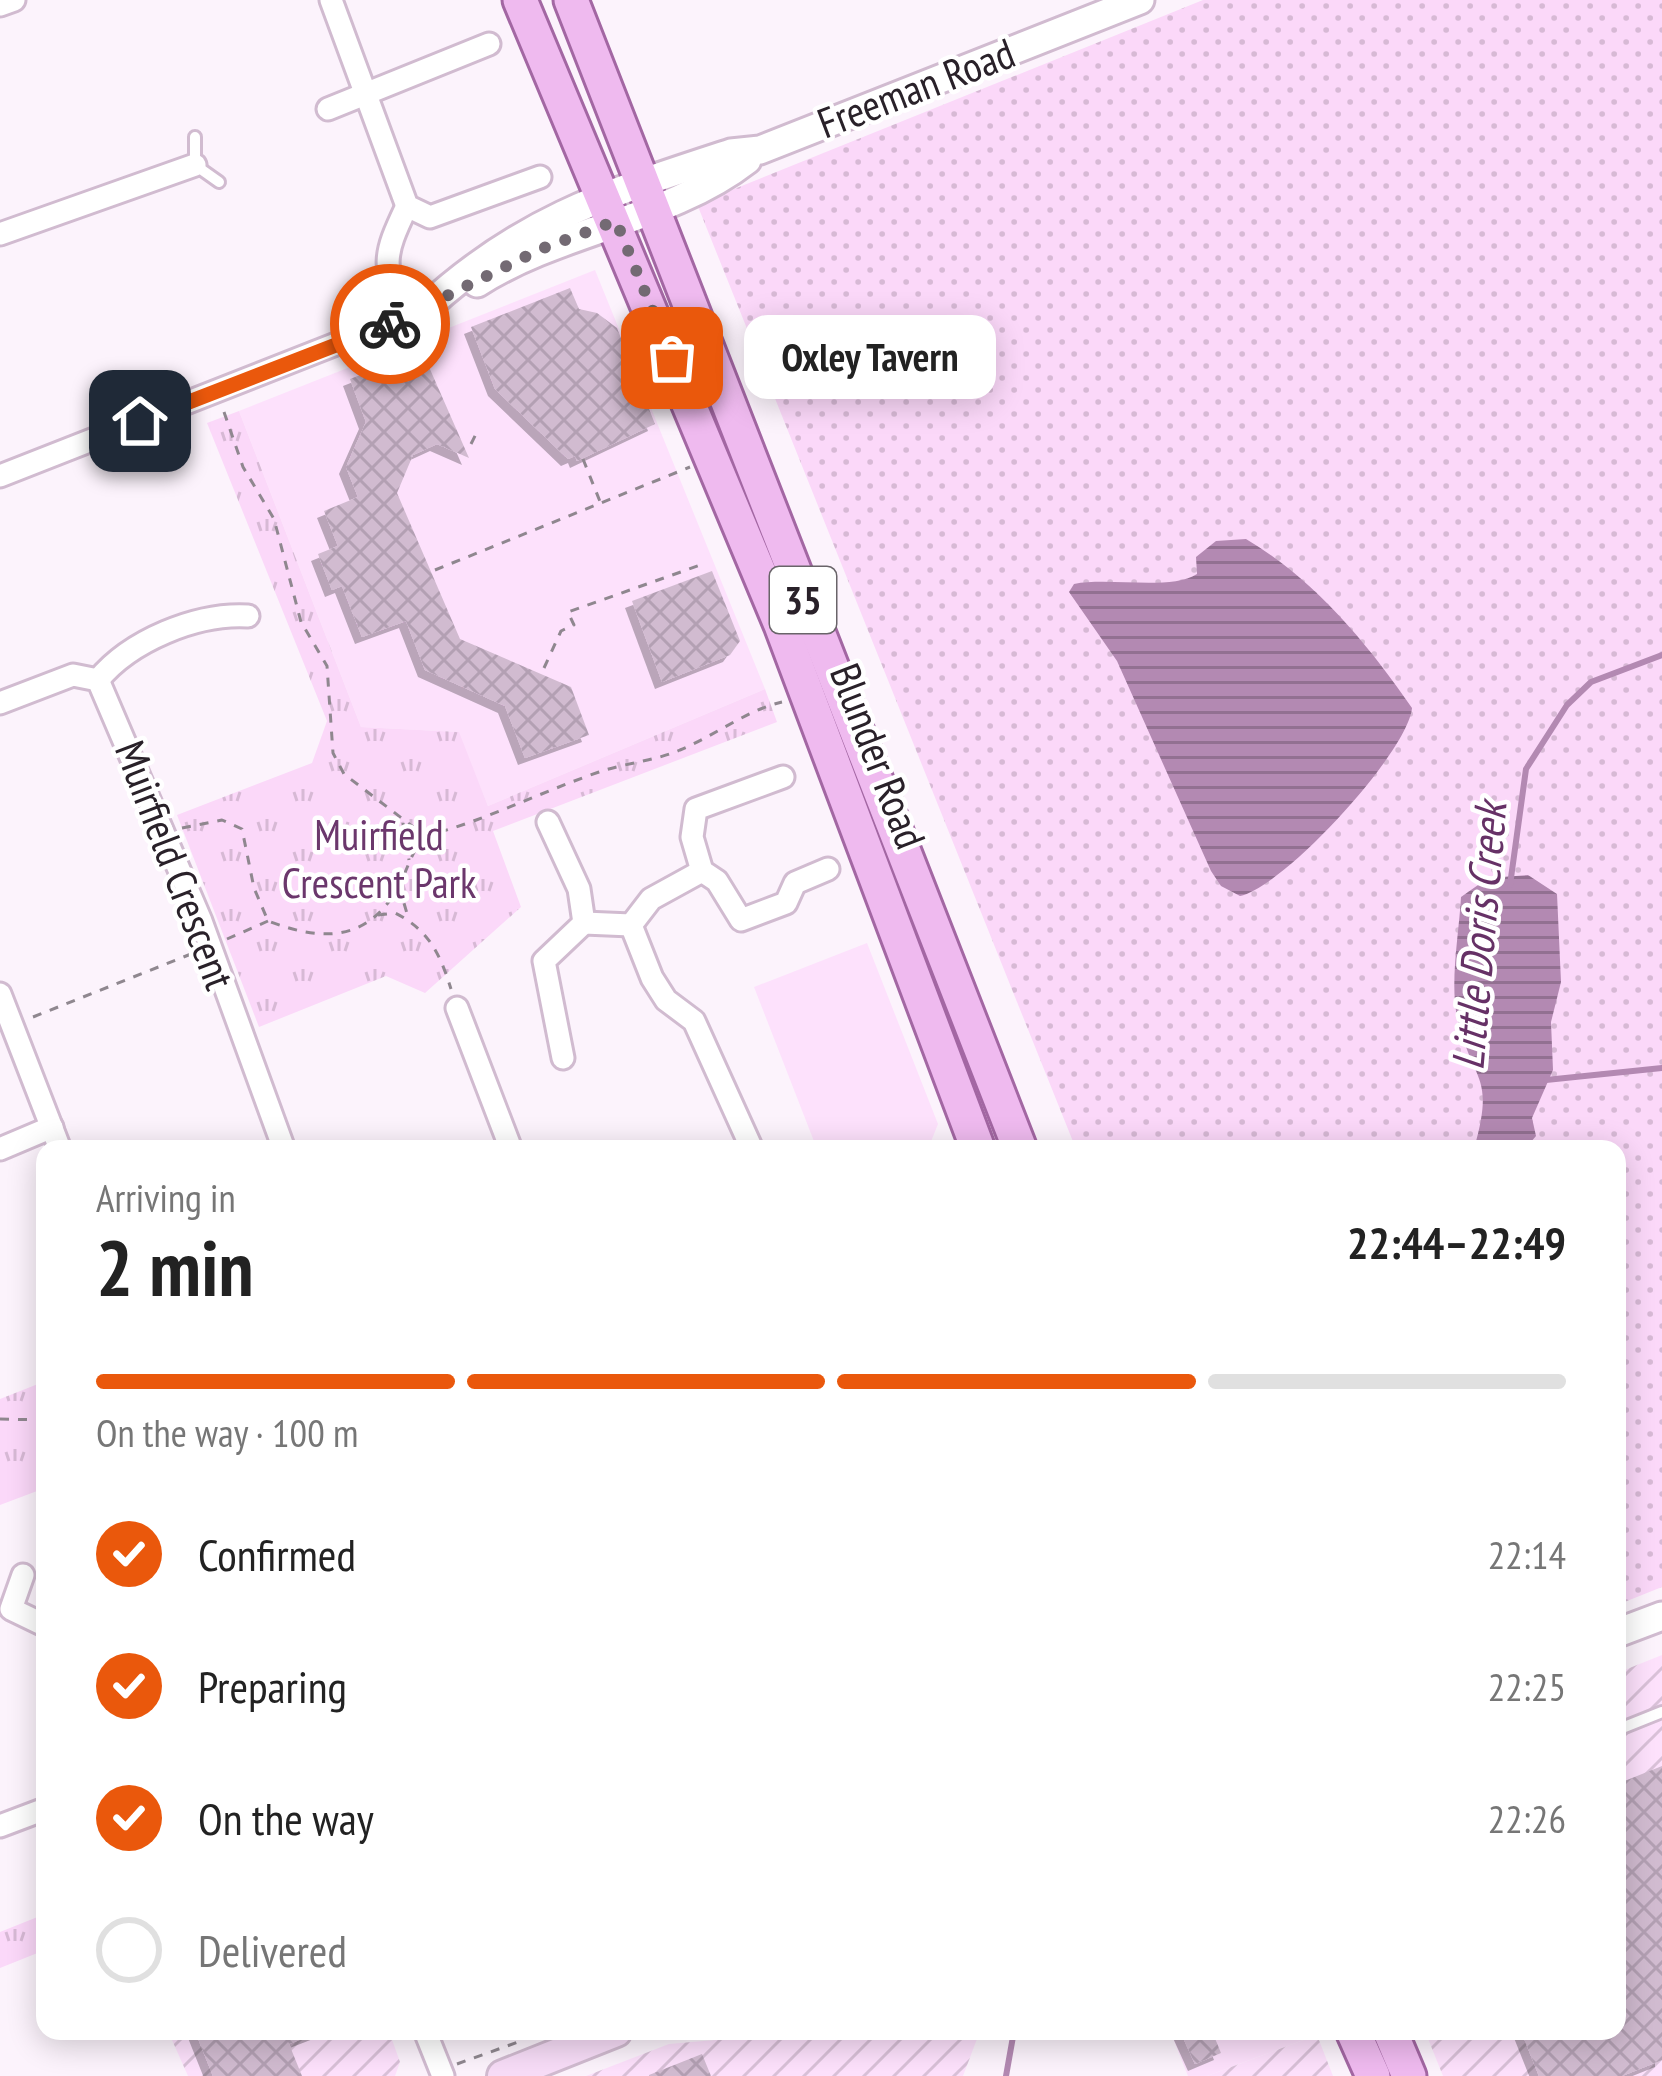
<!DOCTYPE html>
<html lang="en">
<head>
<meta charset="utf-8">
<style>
	:root { --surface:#fff; --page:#f6f6f6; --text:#222; --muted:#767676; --line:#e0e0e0; --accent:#ea580c }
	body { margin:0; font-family:"PT Sans Narrow",sans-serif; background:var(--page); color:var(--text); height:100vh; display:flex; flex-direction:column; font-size:45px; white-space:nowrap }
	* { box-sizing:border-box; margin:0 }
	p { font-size:39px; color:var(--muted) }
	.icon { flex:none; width:66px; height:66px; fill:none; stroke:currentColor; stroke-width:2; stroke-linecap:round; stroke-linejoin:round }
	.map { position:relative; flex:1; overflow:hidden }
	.drawer { position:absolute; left:36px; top:1140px; width:1590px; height:900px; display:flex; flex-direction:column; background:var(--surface); border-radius:24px; box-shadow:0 6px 30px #0003 }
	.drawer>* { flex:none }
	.pin { position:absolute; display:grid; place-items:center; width:102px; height:102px; color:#fff; margin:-51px; border-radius:24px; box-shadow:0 6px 18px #0006 }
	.courier { position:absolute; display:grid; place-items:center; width:120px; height:120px; margin:-60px; border:9px solid #ea580c; border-radius:50%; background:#fff; color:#222; box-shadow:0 3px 15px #0007 }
	.bubble { position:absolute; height:84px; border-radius:24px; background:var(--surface); box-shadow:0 6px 30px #0003; font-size:39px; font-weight:800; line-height:84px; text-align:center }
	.head em { font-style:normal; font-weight:800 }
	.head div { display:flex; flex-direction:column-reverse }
	.head { display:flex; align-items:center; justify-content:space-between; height:204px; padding:0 60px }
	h1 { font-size:78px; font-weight:800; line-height:90px }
	.bar { display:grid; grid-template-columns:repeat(4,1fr); gap:18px 12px; align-content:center; height:144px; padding:0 60px }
	.bar i { height:15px; border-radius:9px; background:var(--line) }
	.bar .active { background:var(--accent) }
	.bar p { grid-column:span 4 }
	ol { padding:0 60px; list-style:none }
	li { display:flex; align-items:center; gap:36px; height:132px }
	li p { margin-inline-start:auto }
	li .icon { padding:12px; border-radius:50%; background:var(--accent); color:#fff; stroke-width:4 }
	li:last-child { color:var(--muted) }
	li i { width:66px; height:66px; border:6px solid var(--line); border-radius:50% }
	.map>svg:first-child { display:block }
	.built { fill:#fde1fc }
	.industrial { fill:url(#industrial-furrows) }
	.grass { fill:url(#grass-dots) }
	.park { fill:url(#park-tufts) }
	.water { fill:url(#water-rules) }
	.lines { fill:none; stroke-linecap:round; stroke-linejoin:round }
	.stream { stroke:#b389b2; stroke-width:6 }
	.building { fill:url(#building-cross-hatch); filter:url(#shadow) }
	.service-casing { stroke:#d1bbd0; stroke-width:16 }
	.minor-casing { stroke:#d1bbd0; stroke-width:27 }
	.tertiary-casing { stroke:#d1bbd0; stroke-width:33 }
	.secondary-casing { stroke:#d1bbd0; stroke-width:36 }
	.primary-casing { stroke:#a367a3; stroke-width:39 }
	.path { stroke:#8f878f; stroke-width:3; stroke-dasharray:9 9; stroke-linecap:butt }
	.service { stroke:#fff; stroke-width:10 }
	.minor { stroke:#fff; stroke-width:21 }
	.tertiary { stroke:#fff; stroke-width:27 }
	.secondary { stroke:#f7dcf7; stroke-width:30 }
	.primary { stroke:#efbaef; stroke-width:33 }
	.done { stroke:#736a73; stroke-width:12; stroke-dasharray:0 21.6 }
	.route { stroke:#ea580c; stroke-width:15 }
	.labels { text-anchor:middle; stroke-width:9; stroke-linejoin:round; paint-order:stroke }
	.shield { fill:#fff; stroke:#696469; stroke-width:3 }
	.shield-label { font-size:39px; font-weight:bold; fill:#292129 }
	.street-label { font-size:42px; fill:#292129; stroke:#fff }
	.park-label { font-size:42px; fill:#6b376c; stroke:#fff }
	.water-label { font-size:45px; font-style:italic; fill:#663166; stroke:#fff }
</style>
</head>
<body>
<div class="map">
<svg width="1662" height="2076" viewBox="0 0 1662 2076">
	<defs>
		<pattern id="industrial-furrows" width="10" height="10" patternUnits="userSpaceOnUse" patternTransform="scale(3)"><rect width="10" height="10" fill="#fde1fc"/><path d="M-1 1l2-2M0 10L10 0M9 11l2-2" fill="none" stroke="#d9c1d8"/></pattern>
		<pattern id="grass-dots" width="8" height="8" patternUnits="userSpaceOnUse" patternTransform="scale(3)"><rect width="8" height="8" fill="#fbd8f9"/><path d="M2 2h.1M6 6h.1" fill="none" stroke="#d7b9d5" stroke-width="1.8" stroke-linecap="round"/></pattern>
		<pattern id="park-tufts" width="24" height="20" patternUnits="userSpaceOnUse" patternTransform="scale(3)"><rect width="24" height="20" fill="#fbd8f9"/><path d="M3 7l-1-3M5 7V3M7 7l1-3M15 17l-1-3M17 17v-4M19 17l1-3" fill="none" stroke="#d7b9d5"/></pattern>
		<pattern id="water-rules" width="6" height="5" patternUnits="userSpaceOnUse" patternTransform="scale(3)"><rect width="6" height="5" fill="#b389b2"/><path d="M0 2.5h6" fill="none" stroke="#927091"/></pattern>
		<pattern id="building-cross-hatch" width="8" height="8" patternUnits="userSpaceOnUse" patternTransform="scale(3)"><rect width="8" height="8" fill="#d1bbd0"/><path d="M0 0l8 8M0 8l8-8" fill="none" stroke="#b3a0b3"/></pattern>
		<filter id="shadow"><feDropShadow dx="-7" dy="7" stdDeviation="0" flood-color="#0004"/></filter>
	</defs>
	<rect width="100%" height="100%" fill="#fcf3fc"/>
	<g class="built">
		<path d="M595 270 765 689 488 806 458 732 361 727 239 411Z"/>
		<path d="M867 943 938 1124 928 1149H817L754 987Z"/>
		<path d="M1170 2031H1316L1317 2035 1207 2076H1188Z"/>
	</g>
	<g class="industrial">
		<path d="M1662 1655V2076H1443L1425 2031H1617V1673Z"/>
		<path d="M168 2031H395L390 2034 400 2062 395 2076H188Z"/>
		<path d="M818 2031H980L963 2076H586L669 2044Z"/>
		<path d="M1317 2035 1333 2076H1207Z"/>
	</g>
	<path class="grass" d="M1203 0H1662V1587L1617 1605V1149H1076L697 204Z"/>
	<g class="park">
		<path d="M239 411 361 727 459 732 488 806 765 689 777 722 493 831 521 907 425 993 386 976 259 1027 177 815 312 763 327 721 207 423Z"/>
		<path d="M38 1384 45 1385V1488L0 1505V1399Z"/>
		<path d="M45 1914V1950L0 1968V1932Z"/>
	</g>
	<g class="water">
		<path d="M1246 539C1315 580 1367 643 1412 708 1408 752 1284 887 1240 896L1221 886 1211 871 1117 661 1069 592 1074 584C1110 577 1170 591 1197 574L1196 557 1216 541Z"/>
		<path d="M1528 875 1557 894 1561 982 1551 1022 1553 1070 1532 1118 1536 1136 1525 1149H1474C1495 1074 1474 1085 1458 1021 1449 985 1459 935 1461 897L1488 878Z"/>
	</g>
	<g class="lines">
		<g class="stream">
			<path d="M1510 885 1526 769 1567 705 1591 682 1662 655"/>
			<path d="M1546 1080 1662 1068"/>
			<path d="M1006 2076 1014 2031"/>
		</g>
	</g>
	<g class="building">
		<path d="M570 288 579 309 597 313 617 328 655 424 577 461 575 456 568 459 495 389 471 327Z"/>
		<path d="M422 351 469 458 437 444 413 455 397 493 460 639 571 687 589 735 525 758 505 706 425 670 406 621 362 637 342 586 332 590 318 554 338 546 324 511 358 497 346 467 366 422 350 379Z"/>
		<path d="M712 571 740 641 730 655 662 682 632 601Z"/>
		<path d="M1662 1766V2060L1622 2076H1539L1521 2031H1617V1784Z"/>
		<path d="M195 2031H320V2032L289 2044 302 2076H213Z"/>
		<path d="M1180 2031H1212L1221 2053 1195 2064Z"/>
		<path d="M702 2054 711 2076H649V2075Z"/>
	</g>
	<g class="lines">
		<g class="service-casing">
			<g id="service">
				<path d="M195 137V165L219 182"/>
				<path d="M1617 1730 1662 1712"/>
			</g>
		</g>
		<g class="minor-casing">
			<g id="minor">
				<path d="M331 0 407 206 430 217 540 177"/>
				<path d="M0 5 14 0"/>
				<path d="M328 109 489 44"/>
				<path d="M0 234 195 165"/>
				<path d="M403 317C383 264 382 258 407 206"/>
				<path d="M0 476 425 309"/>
				<path d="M98 680C130 641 196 613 248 616"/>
				<path d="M0 703 73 675 98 680 201 921 284 1149"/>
				<path d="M783 777 696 809 692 837 702 871 717 881 741 920 786 903 795 883 828 869"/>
				<path d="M548 822 579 889 584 923 544 961 563 1058"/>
				<path d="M584 923 631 925 651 899 702 871"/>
				<path d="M631 925 652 978 666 1000 694 1021 752 1149"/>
				<path d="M0 994 60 1149"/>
				<path d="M457 1008 511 1149"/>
				<path d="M0 1149 52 1127"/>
				<path d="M23 1575 11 1609 42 1624"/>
				<path d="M0 1826 45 1809"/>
				<path d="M425 2031 443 2076"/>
			</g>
		</g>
		<g class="tertiary-casing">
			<g id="tertiary">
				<path d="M477 283C560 230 670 220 747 160"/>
				<path d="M425 309C522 219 609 193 731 153L760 150 1140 0"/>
				<path d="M1617 1633 1662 1616"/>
			</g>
		</g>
		<g class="secondary-casing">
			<path id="secondary" d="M503 2076 616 2031"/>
		</g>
		<g class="primary-casing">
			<g id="primary">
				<path d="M520 0 781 625 978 1149"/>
				<path d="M571 0 1020 1149"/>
				<path d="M1353 2031 1373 2076"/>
				<path d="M1390 2031 1409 2076"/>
			</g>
		</g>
		<g class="path">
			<path d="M224 412 243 467 274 519 301 622 327 666 333 753 344 774 425 836C485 821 538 793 599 772 625 763 655 761 680 750 714 736 747 710 782 702"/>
			<path d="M471 444 477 432"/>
			<path d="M583 459 601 504"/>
			<path d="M435 570 690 467"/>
			<path d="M544 668 561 631 574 625 568 612 706 563"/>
			<path d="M403 823 409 860"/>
			<path d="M182 828 222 820 242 829 254 888 268 921C321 941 366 943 398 888 407 871 411 852 424 838"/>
			<path d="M399 886 408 917"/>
			<path d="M378 915 395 913C429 930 440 954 451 989"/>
			<path d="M227 939 268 921"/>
			<path d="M33 1017 191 954"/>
			<path d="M0 1419 45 1420"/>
			<path d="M457 2064 521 2041"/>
		</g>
		<use href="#service" class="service"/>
		<use href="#minor" class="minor"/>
		<use href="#tertiary" class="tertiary"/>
		<use href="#secondary" class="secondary"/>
		<use href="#primary" class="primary"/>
	</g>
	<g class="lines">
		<path class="done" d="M390 324 541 249 616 221 672 358"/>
		<path class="route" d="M140 421 390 324"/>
	</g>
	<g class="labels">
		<rect class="shield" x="770" y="567" width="66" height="66" rx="9"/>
		<g class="shield-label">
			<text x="803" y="614">35</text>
		</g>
		<g class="street-label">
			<text transform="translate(916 88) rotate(-21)" y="15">Freeman Road</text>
			<text transform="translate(878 756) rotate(69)" y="15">Blunder Road</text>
			<text transform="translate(175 865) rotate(69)" y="15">Muirfield Crescent</text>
		</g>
		<g class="park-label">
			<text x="379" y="850">Muirfield<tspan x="379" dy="48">Crescent Park</tspan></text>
		</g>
		<g class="water-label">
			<text transform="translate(1479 936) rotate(-85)" y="16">Little Doris Creek</text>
		</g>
	</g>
</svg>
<div class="pin" style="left:672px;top:358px;background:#ea580c"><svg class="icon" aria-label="bag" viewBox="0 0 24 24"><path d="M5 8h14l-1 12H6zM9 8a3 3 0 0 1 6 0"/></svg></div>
<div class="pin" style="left:140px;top:421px;background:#1f2937"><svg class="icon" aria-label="home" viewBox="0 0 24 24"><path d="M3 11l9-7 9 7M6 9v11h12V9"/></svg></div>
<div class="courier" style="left:390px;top:324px"><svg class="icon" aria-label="bike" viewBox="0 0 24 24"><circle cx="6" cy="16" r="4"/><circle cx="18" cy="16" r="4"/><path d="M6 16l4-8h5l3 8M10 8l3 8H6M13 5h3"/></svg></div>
<div class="bubble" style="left:744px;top:315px;width:252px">Oxley Tavern</div>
<section class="drawer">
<div class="head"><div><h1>2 min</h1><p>Arriving in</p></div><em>22:44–22:49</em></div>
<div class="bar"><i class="active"></i><i class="active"></i><i class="active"></i><i></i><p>On the way · 100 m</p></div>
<ol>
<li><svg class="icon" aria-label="check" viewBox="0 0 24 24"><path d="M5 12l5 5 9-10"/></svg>Confirmed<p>22:14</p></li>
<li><svg class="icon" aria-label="check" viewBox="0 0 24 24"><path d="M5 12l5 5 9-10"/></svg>Preparing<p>22:25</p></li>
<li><svg class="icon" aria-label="check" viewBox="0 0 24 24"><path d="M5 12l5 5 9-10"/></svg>On the way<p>22:26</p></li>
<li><i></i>Delivered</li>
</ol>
</section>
</div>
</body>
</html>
